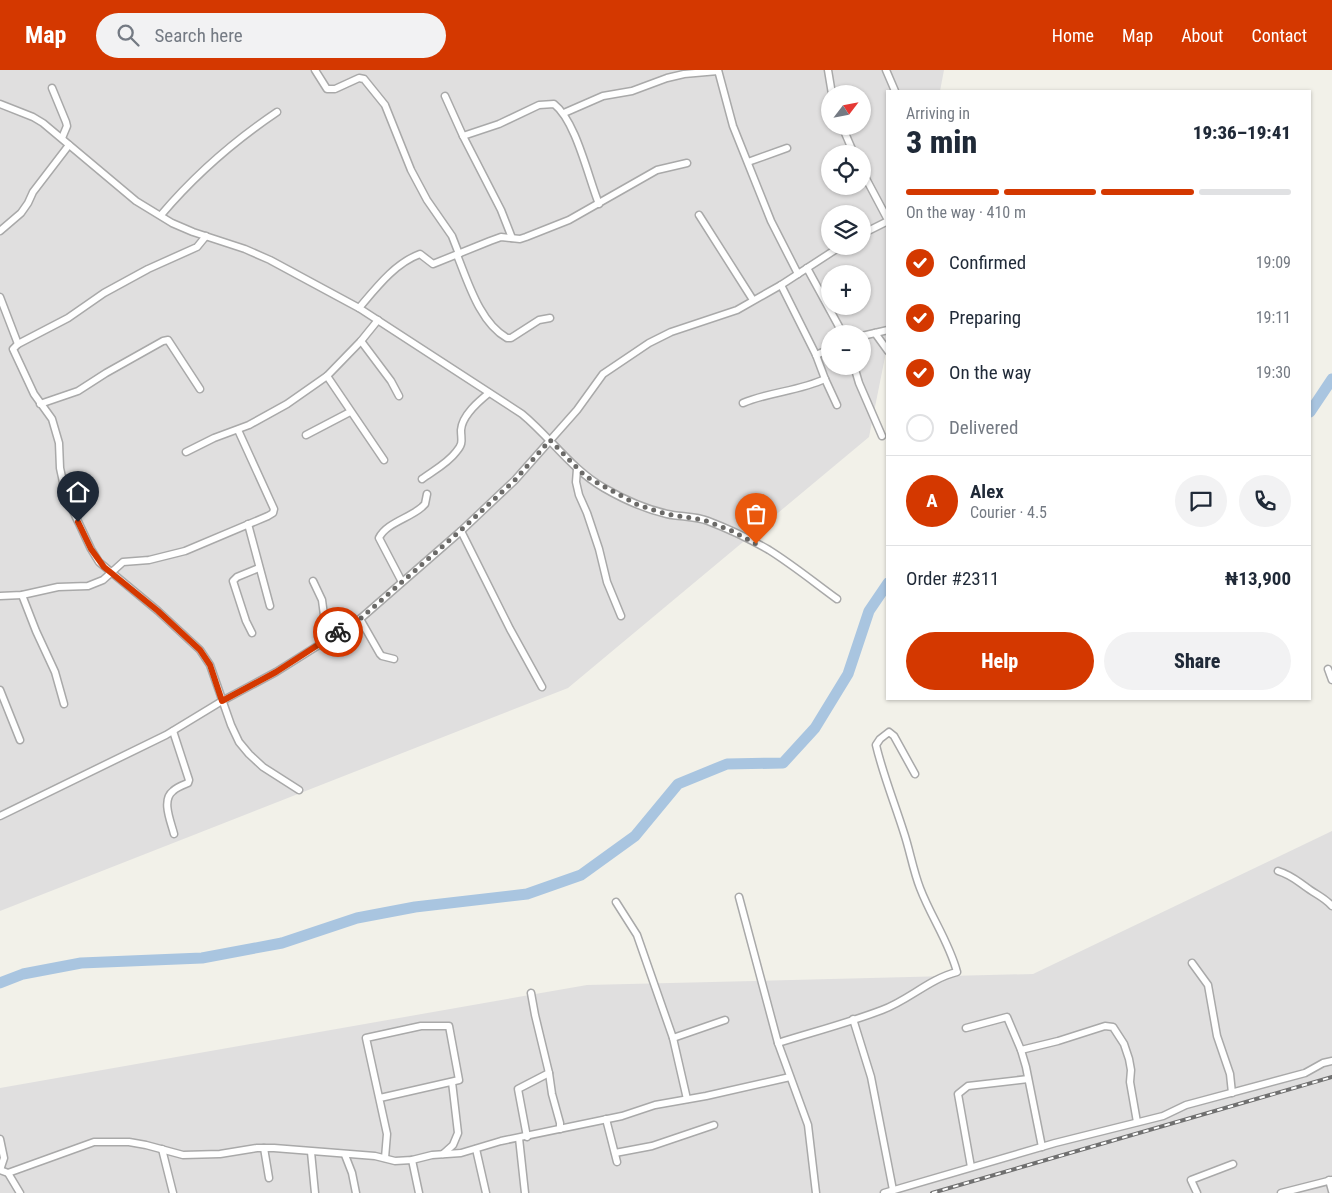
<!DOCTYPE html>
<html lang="en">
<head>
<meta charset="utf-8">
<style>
	:root { --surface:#fff; --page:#f2f2f3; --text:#1f2937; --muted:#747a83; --line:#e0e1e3; --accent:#d43800 }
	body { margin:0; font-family:"Roboto Condensed",sans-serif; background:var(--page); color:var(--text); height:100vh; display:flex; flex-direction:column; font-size:19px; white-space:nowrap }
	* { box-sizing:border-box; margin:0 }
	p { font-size:16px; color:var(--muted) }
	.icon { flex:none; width:28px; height:28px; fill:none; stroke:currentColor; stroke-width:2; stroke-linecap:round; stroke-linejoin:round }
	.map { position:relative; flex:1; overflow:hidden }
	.drawer { position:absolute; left:886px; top:20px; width:425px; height:610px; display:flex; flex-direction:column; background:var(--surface); border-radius:0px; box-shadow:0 1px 4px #0004 }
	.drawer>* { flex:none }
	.needle { width:32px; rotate:58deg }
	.tools { position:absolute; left:821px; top:15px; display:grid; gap:10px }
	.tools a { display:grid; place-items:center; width:50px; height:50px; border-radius:50%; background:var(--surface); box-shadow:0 1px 4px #0004; font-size:25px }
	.pin { position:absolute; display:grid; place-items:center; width:42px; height:42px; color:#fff; margin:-51px -21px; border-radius:50% 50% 50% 0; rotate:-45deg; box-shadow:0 0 5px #0007 }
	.pin .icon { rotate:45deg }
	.courier { position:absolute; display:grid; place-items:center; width:50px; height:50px; margin:-25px; border:4px solid #d43800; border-radius:50%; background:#fff; color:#222; box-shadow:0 1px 6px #0007 }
	.head em { font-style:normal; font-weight:800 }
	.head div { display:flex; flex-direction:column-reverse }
	.head { display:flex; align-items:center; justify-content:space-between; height:85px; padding:0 20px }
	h1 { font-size:32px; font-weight:800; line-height:38px }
	.bar { display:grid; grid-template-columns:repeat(4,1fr); gap:8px 5px; align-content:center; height:60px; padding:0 20px }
	.bar i { height:6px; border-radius:4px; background:var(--line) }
	.bar .active { background:var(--accent) }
	.bar p { grid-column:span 4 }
	.line { display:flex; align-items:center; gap:12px; padding:0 20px; border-top:1px solid var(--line) }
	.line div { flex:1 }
	.round { display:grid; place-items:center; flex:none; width:52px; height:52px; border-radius:26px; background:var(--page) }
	ol { padding:0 20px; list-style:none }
	li { display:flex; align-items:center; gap:15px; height:55px }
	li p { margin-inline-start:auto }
	li .icon { padding:5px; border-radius:50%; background:var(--accent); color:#fff; stroke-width:4 }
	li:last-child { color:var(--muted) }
	li i { width:28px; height:28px; border:2px solid var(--line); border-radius:50% }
	.primary-button { display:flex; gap:10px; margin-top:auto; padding:10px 20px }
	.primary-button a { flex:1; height:58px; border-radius:30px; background:var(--accent); color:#fff; font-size:20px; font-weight:800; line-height:58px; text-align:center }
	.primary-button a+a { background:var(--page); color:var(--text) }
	header { display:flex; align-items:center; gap:30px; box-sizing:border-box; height:70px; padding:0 25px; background:var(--accent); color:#fff }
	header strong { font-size:24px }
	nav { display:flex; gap:28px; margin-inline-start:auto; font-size:18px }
	.search { width:350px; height:45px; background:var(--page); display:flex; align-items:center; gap:12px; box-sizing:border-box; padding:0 18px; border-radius:28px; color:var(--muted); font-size:19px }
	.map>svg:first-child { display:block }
	.residential { fill:#e0dfdf; fill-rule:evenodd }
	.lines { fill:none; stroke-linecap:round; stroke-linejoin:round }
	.river { stroke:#a9c5e0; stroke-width:11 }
	.street-casing { stroke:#a9a9a9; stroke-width:9 }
	.street { stroke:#fff; stroke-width:6 }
	.rail-casing { stroke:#707070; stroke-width:4 }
	.rail { stroke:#fff; stroke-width:2; stroke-dasharray:5.5; stroke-linecap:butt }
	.done { stroke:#6b6a68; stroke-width:5; stroke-dasharray:0 9 }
	.route { stroke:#d43800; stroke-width:6 }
</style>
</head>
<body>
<header>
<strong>Map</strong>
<div class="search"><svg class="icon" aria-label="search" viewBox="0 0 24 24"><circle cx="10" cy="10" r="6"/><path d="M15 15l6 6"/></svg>Search here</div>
<nav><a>Home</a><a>Map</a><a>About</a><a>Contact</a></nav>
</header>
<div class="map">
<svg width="1332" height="1123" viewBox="0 0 1332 1123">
	<rect width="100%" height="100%" fill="#f2f1e9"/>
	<g class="residential">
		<path d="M0 0H944L940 21H888L887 277 869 367 568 618 0 841ZM830 24H862V56H830ZM830 84H862V116H830ZM830 144H862V176H830ZM830 204H862V236H830ZM830 264H862V296H830Z"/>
		<path d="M1332 761V1123H0V1018L587 915 1033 904Z"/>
	</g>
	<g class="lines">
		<g class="river">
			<path d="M1310 342 1332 309"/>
			<path d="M0 913 23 904 81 893 202 888 282 873 357 848 415 837 527 824 581 805 635 766 678 714 727 694 783 693 815 658 848 604 869 541 888 513"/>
		</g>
		<g class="street-casing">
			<g id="street">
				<path d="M315 0 327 19H335L359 8 364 9 385 35 411 100 427 130 452 166 459 184"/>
				<path d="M718 0 733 56 771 151 798 204"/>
				<path d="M828 0 832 24"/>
				<path d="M886 0 895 21"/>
				<path d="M52 18 66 52 67 56 62 68"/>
				<path d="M445 26 463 66 501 140 512 168"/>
				<path d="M0 34 33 47 43 53 136 131 172 153 193 162 245 179 270 190 359 238 522 344C551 368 571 399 604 418 623 429 645 439 667 444 680 447 695 446 708 451 729 459 750 469 769 480 793 495 815 513 837 529"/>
				<path d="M564 43 603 26 632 21 667 8 684 4 718 1"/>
				<path d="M842 56 854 84"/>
				<path d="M463 66 499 54 539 35 554 34C576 51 588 107 599 134"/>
				<path d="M748 92 787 78"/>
				<path d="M862 101 888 150"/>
				<path d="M161 145C194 106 234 71 277 42"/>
				<path d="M699 145 753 230"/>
				<path d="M0 161 21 143 28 133 33 122 69 75"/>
				<path d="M862 164 888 151"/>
				<path d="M206 166 197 177 148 199 104 223 68 248 18 274 13 279 34 324 52 349 59 373 60 398 66 426 91 479 99 492 158 541 200 580 210 595 231 655 239 672 249 684 263 697 299 720"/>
				<path d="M457 185C468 212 480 253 507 268H511L539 250 550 248"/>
				<path d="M807 198 843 264"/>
				<path d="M781 215 816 285 825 309 837 335"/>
				<path d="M0 227 18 274"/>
				<path d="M359 238C376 218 395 193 420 184L433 194 490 171 501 167 520 169 526 167 569 150 657 100 687 93"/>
				<path d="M875 263 888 281"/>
				<path d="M862 266 888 260"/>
				<path d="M361 271 391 311 399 326"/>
				<path d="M816 285 830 279"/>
				<path d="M854 296 859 313 882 366"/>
				<path d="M327 306 384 390"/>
				<path d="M743 333C769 322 799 321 825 309"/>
				<path d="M40 334 78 321 106 303 163 271 168 270 200 319"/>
				<path d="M306 365 350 342"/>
				<path d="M186 382 214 368 249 355 287 334 327 306 361 271 378 250"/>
				<path d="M577 399 576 412 579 425 587 443 599 479 607 512 621 546"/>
				<path d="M422 409C433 401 448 393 456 382 464 373 461 370 461 360 462 345 479 331 489 323"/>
				<path d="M248 454 270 536"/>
				<path d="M461 461 510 559 542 617"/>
				<path d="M313 511 322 530 325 553 331 566"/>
				<path d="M402 512 379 468C386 453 410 448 422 437L425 434 427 424"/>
				<path d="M22 525 36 561 55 602 64 634"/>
				<path d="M0 526 22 525 58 517 88 516 103 510 123 492 149 490 185 481 268 446 273 443 274 439 238 360"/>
				<path d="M360 549 380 584 382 586 394 589"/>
				<path d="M252 563 246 551 233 511 237 507 259 498"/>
				<path d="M1328 599 1332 610"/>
				<path d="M0 620 20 670"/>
				<path d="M173 661 189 710 188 713C183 715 177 717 173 721 161 730 171 752 174 764"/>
				<path d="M0 746 166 665 222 631 276 602 360 549 461 461 515 410 577 340 603 304 649 273 671 262 737 240 781 215 841 176"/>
				<path d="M1278 801C1291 805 1296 810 1306 817 1315 824 1324 827 1332 836"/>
				<path d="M739 827 778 973 808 1055 816 1123"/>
				<path d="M616 832 637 865 673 968 687 1029"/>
				<path d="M1192 893 1208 915 1217 966 1230 1004 1232 1023"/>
				<path d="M531 923 535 945 549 1003 552 1024 560 1053V1059"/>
				<path d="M853 949 871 1007 893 1120"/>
				<path d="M966 958 1007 947 1021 980 1026 997 1042 1077"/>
				<path d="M673 968 725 950"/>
				<path d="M778 973C813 962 848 953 882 940 909 930 929 909 957 902 949 872 931 847 920 818 913 800 910 781 904 763 895 734 883 705 876 675L880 669 889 662 894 666 915 704"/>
				<path d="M1021 980 1058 971 1105 956 1113 957 1124 974 1129 989 1131 1000 1130 1012 1137 1052"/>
				<path d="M380 1028 459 1010 449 956H421L366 968 387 1064 385 1088"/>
				<path d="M606 1049 617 1092"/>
				<path d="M527 1067 518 1019 549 1003"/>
				<path d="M519 1068 525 1123"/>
				<path d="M0 1069 4 1088 0 1100"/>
				<path d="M264 1078 269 1108"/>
				<path d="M162 1079 173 1123"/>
				<path d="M476 1079 486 1123"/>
				<path d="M311 1082 315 1123"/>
				<path d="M615 1083 652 1076 714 1055"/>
				<path d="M443 1084 453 1075 458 1063 452 1012"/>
				<path d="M345 1085 352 1103 356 1123"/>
				<path d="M412 1090 419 1123"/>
				<path d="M971 1097 958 1024 968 1016 1028 1009"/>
				<path d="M0 1100 8 1103 20 1123"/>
				<path d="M8 1103 94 1072H129L146 1075 183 1085 220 1084 257 1078H274L375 1086 395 1091 412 1090 432 1085 461 1083 501 1071 622 1046 655 1035 706 1026 790 1007"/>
				<path d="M1329 1110 1332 1121"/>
				<path d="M884 1123 1055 1073 1163 1046 1186 1035 1305 1003 1323 993 1332 991"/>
				<path d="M1197 1123 1191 1110 1233 1094"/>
				<path d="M1281 1123 1332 1110"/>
			</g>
		</g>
		<use href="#street" class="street"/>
		<g class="rail-casing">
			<path id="rail" d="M932 1123 1332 1007"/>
		</g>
		<use href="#rail" class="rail"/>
	</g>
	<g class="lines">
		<path class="done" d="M338 562 360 549 460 461 515 410 550 370 585 406 638 435 666 444 704 450 730 460 756 474"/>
		<path class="route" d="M78 452 91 479 104 497 158 541 200 580 210 595 222 631 276 602 338 562"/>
	</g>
</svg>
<div class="tools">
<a><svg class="needle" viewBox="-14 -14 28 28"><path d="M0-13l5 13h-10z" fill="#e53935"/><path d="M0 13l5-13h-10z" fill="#747a83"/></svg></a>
<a><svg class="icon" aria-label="locate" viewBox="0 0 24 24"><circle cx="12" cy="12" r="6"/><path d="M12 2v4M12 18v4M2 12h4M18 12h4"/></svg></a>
<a><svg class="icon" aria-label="layers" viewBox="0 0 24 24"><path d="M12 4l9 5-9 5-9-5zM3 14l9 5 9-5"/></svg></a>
<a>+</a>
<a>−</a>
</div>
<div class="pin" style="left:756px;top:474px;background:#ea580c"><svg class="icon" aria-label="bag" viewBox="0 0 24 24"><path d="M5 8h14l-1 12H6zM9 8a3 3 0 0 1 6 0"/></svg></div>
<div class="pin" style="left:78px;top:452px;background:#1f2937"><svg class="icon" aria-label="home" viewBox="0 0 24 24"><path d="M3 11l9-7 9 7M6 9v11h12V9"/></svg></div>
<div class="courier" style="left:338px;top:562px"><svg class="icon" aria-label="bike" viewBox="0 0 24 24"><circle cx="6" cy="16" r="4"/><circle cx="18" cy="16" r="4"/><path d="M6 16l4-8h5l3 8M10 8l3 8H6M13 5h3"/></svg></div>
<section class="drawer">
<div class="head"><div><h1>3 min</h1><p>Arriving in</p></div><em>19:36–19:41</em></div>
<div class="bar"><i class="active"></i><i class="active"></i><i class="active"></i><i></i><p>On the way · 410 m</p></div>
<ol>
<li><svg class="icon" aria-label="check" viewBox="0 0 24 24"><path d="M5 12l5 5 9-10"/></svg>Confirmed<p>19:09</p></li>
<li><svg class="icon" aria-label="check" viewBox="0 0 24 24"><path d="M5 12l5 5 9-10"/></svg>Preparing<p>19:11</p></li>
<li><svg class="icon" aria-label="check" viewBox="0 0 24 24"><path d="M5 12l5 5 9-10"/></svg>On the way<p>19:30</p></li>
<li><i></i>Delivered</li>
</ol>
<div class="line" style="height:90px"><b class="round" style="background:var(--accent);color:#fff">A</b><div><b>Alex</b><p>Courier · 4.5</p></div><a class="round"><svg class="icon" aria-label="chat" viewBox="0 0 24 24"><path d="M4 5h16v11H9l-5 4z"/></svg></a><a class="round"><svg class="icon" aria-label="phone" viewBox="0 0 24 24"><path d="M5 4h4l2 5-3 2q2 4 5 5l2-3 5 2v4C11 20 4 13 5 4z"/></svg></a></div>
<div class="line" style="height:65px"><div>Order #2311</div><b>₦13,900</b></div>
<div class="primary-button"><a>Help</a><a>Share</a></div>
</section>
</div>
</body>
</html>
